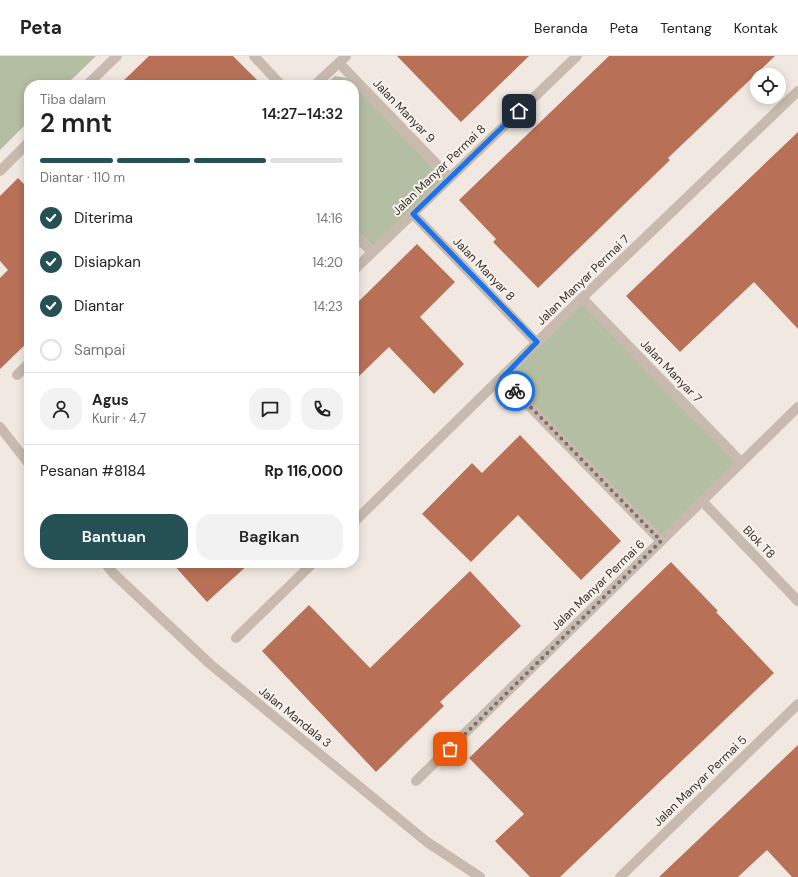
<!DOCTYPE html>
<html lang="id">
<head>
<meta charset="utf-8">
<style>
	:root { --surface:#fff; --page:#f2f2f2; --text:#222; --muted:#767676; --line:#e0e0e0; --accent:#255054 }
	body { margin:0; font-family:"DM Sans",sans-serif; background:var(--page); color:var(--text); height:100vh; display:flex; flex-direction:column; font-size:15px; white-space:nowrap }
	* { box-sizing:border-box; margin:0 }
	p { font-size:13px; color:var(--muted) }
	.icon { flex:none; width:22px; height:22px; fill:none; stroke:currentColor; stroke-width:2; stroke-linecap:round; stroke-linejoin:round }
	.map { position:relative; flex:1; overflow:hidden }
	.sheet { position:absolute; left:24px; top:24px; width:335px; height:488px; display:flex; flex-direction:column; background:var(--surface); border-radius:16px; box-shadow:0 2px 10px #0003 }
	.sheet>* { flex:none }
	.buttons { position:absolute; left:750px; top:12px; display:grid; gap:8px }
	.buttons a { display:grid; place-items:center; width:36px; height:36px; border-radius:50%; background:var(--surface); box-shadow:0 2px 10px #0003; font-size:20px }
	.pin { position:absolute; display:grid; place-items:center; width:34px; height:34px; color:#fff; margin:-17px; border-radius:8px; box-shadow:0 2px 6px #0006 }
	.courier { position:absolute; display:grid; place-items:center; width:40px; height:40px; margin:-20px; border:3px solid #1a73e8; border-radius:50%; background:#fff; color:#222; box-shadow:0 1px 5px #0007 }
	.overview em { font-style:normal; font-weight:600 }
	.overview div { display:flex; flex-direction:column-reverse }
	.overview { display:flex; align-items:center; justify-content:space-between; height:68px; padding:0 16px }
	h1 { font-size:26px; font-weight:600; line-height:30px }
	.bar { display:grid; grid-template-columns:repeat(4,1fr); gap:6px 4px; align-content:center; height:48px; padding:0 16px }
	.bar i { height:5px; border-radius:3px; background:var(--line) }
	.bar .selected { background:var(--accent) }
	.bar p { grid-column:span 4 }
	.line { display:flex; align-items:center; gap:10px; padding:0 16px; border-top:1px solid var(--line) }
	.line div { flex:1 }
	.round { display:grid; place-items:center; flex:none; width:42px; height:42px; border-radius:16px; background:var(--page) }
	ol { padding:0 16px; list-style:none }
	li { display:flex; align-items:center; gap:12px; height:44px }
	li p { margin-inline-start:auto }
	li .icon { padding:4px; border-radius:50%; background:var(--accent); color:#fff; stroke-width:4 }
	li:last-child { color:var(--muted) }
	li i { width:22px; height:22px; border:2px solid var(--line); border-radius:50% }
	.button { display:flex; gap:8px; margin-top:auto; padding:8px 16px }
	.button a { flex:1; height:46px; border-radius:16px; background:var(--accent); color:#fff; font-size:16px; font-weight:600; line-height:46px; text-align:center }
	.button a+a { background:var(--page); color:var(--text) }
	header { display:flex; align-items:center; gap:24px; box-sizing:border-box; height:56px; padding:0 20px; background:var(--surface); border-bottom:1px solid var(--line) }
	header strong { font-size:19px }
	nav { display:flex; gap:22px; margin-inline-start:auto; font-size:14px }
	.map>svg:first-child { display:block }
	.green { fill:#b4bea2 }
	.building { fill:#b87157 }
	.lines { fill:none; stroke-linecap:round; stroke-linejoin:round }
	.street { stroke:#c8baae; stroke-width:10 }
	.done { stroke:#78706b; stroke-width:4; stroke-dasharray:0 7.2 }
	.route { stroke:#1a73e8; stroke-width:5 }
	.labels { text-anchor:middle; stroke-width:4; stroke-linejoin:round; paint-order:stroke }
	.street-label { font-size:12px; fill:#372f2b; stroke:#f8f3ed }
</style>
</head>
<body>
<header>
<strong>Peta</strong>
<nav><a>Beranda</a><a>Peta</a><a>Tentang</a><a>Kontak</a></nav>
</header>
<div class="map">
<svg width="798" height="821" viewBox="0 0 798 821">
	<rect width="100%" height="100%" fill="#f1e9e1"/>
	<g class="green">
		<path d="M0 0H96L66 29H29V65L0 94Z"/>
		<path d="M335 20 347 22 444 123 373 190 354 171V29H325Z"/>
		<path d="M582 242 741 406 661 485 502 322Z"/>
	</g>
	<g class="building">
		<path d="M149 0H233L262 29H119Z"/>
		<path d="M397 0H529L461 66Z"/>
		<path d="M609 0H775L668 102 670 104 538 232 493 186 496 183 459 144Z"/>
		<path d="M798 76V273L754 226 680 296 626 240Z"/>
		<path d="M18 122 29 133V285L0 313V222L8 214 0 205V140Z"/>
		<path d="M417 188 455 226 420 261 464 308 434 338 389 291 354 325V250Z"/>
		<path d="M520 379 621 485 581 524 518 459 471 506 422 458 472 407 482 417Z"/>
		<path d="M671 506 718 555 716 556 774 617 560 821H530L495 785 524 758 469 702Z"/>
		<path d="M172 507H250L207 546Z"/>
		<path d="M470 515 521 570 440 646 444 650 376 716 262 595 309 549 370 612Z"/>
		<path d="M798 689V821H792L767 794 738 821H659Z"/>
	</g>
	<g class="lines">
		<g class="street">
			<path d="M254 0 281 29"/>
			<path d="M339 7 450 122"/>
			<path d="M87 29 117 0"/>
			<path d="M315 29 346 0"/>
			<path d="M0 115 29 86"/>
			<path d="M413 158 537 287"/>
			<path d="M354 178 372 196"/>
			<path d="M354 214 577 0"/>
			<path d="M582 242 741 406"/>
			<path d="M17 319 29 307"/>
			<path d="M502 322 661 485"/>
			<path d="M0 371 29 408"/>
			<path d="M702 445 798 545"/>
			<path d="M354 466 582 242 798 35"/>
			<path d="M105 507 113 517 210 608 427 786 480 821"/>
			<path d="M236 582 313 507"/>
			<path d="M416 725 798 351"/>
			<path d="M620 821 798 648"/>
		</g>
	</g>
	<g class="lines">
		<path class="done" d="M450 693 661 485 515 335"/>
		<path class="route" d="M515 335 502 322 537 286 413 158 519 55"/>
	</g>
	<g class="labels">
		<g class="street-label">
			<text transform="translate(404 55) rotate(46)" y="4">Jalan Manyar 9</text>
			<text transform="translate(439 114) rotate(-44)" y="4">Jalan Manyar Permai 8</text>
			<text transform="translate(484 213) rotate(46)" y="4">Jalan Manyar 8</text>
			<text transform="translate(583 224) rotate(-44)" y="4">Jalan Manyar Permai 7</text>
			<text transform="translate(671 315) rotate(46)" y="4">Jalan Manyar 7</text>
			<text transform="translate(759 486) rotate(46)" y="4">Blok T8</text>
			<text transform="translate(598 529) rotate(-44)" y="4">Jalan Manyar Permai 6</text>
			<text transform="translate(295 661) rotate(39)" y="4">Jalan Mandala 3</text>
			<text transform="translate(700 725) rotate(-44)" y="4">Jalan Manyar Permai 5</text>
		</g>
	</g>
</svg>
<div class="buttons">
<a><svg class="icon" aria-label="locate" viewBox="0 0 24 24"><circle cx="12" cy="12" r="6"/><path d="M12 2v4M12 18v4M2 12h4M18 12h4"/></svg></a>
</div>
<div class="pin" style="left:450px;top:693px;background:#ea580c"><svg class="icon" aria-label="bag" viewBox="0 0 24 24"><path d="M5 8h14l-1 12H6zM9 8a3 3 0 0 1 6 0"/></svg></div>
<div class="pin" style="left:519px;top:55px;background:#1f2937"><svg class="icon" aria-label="home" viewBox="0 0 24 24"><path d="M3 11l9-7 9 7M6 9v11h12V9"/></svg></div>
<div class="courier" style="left:515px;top:335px"><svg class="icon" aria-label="bike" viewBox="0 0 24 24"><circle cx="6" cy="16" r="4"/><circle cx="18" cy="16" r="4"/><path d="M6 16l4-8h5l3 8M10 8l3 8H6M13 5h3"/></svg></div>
<section class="sheet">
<div class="overview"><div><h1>2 mnt</h1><p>Tiba dalam</p></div><em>14:27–14:32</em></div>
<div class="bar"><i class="selected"></i><i class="selected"></i><i class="selected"></i><i></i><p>Diantar · 110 m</p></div>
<ol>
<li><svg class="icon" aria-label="check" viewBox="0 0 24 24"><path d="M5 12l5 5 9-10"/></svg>Diterima<p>14:16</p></li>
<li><svg class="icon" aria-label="check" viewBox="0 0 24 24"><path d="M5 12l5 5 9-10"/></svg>Disiapkan<p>14:20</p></li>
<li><svg class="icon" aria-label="check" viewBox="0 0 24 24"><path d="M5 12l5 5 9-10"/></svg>Diantar<p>14:23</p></li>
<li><i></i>Sampai</li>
</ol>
<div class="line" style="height:72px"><a class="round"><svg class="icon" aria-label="person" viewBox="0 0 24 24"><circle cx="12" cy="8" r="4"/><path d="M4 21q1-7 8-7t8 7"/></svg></a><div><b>Agus</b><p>Kurir · 4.7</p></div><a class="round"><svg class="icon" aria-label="chat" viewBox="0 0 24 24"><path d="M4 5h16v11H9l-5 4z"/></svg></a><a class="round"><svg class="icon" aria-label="phone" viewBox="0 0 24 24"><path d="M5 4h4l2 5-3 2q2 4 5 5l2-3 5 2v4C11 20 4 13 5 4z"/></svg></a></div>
<div class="line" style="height:52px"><div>Pesanan #8184</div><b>Rp 116,000</b></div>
<div class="button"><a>Bantuan</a><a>Bagikan</a></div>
</section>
</div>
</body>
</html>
